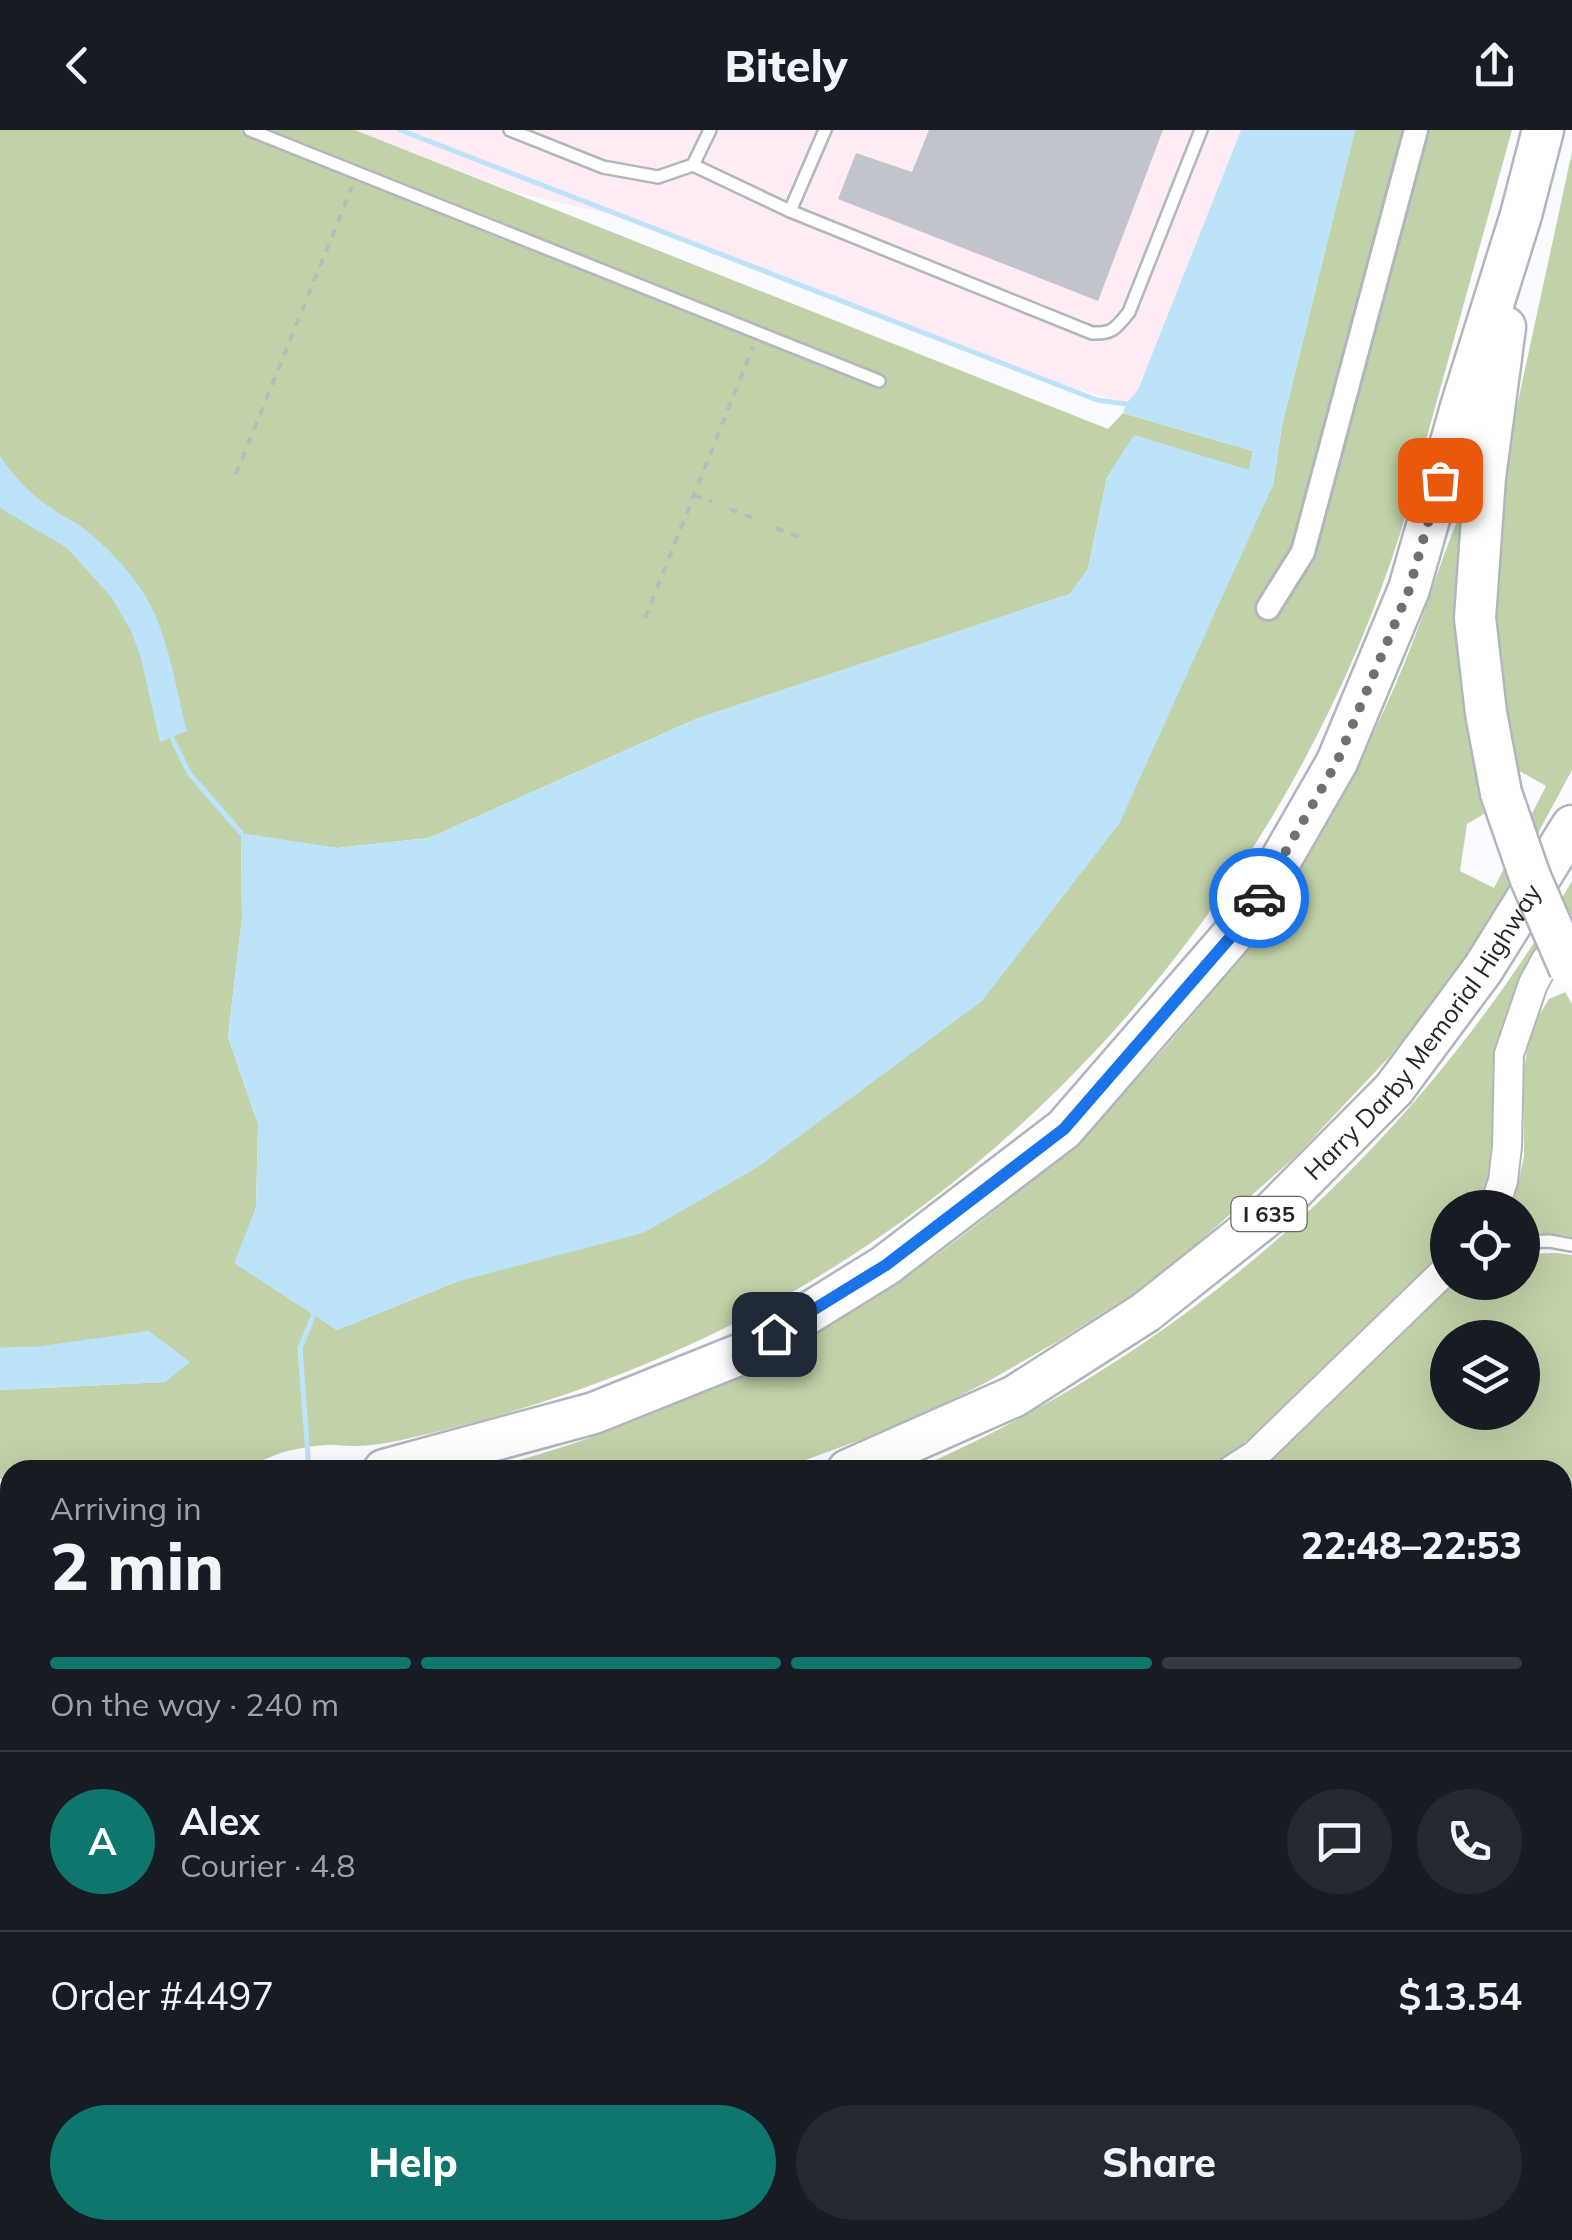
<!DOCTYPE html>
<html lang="en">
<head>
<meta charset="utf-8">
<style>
	:root { --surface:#171b24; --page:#242831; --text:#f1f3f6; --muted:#9ea1a6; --line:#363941; --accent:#0f766e }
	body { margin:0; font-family:Mulish,sans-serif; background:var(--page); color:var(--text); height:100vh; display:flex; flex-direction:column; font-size:38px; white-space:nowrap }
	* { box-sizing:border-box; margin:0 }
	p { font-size:32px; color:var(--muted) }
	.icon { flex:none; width:55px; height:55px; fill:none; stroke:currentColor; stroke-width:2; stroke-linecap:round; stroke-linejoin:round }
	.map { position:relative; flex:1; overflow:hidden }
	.details { position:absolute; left:0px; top:1330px; width:1572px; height:780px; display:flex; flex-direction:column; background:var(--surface); border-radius:30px 30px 0 0; box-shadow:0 10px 40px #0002 }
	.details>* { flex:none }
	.fabs { position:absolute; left:1430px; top:1060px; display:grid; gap:20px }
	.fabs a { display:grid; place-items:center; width:110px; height:110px; border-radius:50%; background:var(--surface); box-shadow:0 10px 40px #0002; font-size:50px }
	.pin { position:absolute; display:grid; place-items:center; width:85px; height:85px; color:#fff; margin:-42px; border-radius:20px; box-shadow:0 5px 15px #0006 }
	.courier { position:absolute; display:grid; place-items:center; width:100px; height:100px; margin:-50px; border:8px solid #1a73e8; border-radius:50%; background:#fff; color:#222; box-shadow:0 2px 12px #0007 }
	.overview em { font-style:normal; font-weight:800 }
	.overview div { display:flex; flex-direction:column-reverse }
	.overview { display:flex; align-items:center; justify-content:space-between; height:170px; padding:0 50px }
	h1 { font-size:65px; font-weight:800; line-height:75px }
	.bar { display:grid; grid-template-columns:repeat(4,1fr); gap:15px 10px; align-content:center; height:120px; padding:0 50px }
	.bar i { height:12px; border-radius:8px; background:var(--line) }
	.bar .current { background:var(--accent) }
	.bar p { grid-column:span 4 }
	.line { display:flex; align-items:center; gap:25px; padding:0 50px; border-top:2px solid var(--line) }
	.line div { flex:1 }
	.round { display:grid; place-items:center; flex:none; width:105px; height:105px; border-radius:52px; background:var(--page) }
	.primary-button { display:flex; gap:20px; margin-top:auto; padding:20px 50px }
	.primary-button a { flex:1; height:115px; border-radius:60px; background:var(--accent); color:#fff; font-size:40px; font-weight:800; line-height:115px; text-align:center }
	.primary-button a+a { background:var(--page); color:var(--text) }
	header { display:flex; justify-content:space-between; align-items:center; height:130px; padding:0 50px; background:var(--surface); font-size:45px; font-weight:800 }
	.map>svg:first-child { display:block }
	.industrial { fill:#feebf4 }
	.green { fill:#c1d2a9; fill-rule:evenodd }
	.water { fill:#bde3fa }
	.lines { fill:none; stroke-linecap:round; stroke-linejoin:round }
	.stream { stroke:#bde3fa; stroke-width:5 }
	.building { fill:#c1c4cd }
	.service-casing { stroke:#b1b5bd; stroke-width:16 }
	.minor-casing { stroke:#b1b5bd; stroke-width:28 }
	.tertiary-casing { stroke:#b1b5bd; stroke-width:32 }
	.motorway-casing { stroke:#b1b5bd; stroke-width:45 }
	.path { stroke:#b8babd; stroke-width:4; stroke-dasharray:8 8; stroke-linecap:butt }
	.service { stroke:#fff; stroke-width:11 }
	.minor { stroke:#fff; stroke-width:22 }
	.tertiary { stroke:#fff; stroke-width:28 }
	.motorway { stroke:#fff; stroke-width:40 }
	.motorway-bridge-casing { stroke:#b1b5bd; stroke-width:45; stroke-linecap:butt }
	.motorway-bridge { stroke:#fff; stroke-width:40 }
	.done { stroke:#6e7073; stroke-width:10; stroke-dasharray:0 18 }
	.route { stroke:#1a73e8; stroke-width:12 }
	.labels { text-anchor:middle; stroke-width:8; stroke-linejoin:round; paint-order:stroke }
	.shield { fill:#fff; stroke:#656668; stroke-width:2.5 }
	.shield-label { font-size:22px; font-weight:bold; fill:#232528 }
	.street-label { font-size:25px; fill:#232528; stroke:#fff }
</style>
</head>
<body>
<header><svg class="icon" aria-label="back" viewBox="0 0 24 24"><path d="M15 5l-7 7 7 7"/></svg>Bitely<svg class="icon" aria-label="share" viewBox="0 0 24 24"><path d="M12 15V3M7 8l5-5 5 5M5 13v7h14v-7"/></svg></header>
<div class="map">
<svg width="1572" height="2110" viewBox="0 0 1572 2110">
	<rect width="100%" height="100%" fill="#f9fbfe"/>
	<path class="industrial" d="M355 0H1241L1138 261 1126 274 1043 248 623 87 514 62Z"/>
	<g class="green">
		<path d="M0 0H355L1108 299 1123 283 1253 321 1249 340 1107 347 1088 439 1070 464 696 589 429 708 337 718 241 704 242 788 228 907 258 994 256 1078 235 1133 337 1200 456 1152 1253 396 1273 355 1282 295 1355 0H1512L1400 404C1299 721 1077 1000 787 1165 669 1232 539 1280 406 1309 389 1313 370 1316 352 1316 343 1316 334 1314 325 1315 311 1316 294 1319 281 1323 269 1327 258 1333 246 1334 168 1343 88 1340 10 1340V1349H0V1260L165 1252 34 1217 0 1218Z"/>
		<path d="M1572 22V640L1490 792 1451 849 1391 925 1296 1026 1190 1120 1134 1163 1060 1210 987 1252 904 1294 778 1340H484C854 1245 1180 981 1354 641 1377 597 1399 550 1416 503 1432 463 1443 422 1461 383 1459 419 1454 456 1456 492 1458 557 1470 620 1484 684L1467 694 1460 741 1494 758 1546 656 1509 635 1492 481 1504 336Z"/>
		<path d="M1572 751V784L1541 815 1516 859 1501 901 1498 924 1500 999 1483 1077 1448 1078 1447 1123 1279 1283 1212 1340H913C1192 1219 1419 1013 1572 751Z"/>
		<path d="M1565 862 1572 874V1107L1555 1104 1523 1103 1522 1078H1506L1520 1045 1524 1026 1523 950 1528 911 1536 890 1549 869Z"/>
		<path d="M1557 1123 1572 1125V1640L1562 1636V1340H1251L1450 1153 1522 1152 1523 1124ZM1448 1208H1522V1282H1448Z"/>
		<path d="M10 1477V1635L0 1636V1478Z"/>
		<path d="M10 1669V2100H1562L1563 1743 1572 1747V2110H0V1670Z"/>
	</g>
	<g class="water">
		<path d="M1241 0H1355L1282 295 1273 355 1119 694 982 871 758 1037 643 1103 456 1152 337 1200 234 1133 256 1078 258 994 228 907 242 788 241 703 337 718 429 708 696 589 1070 464 1088 439 1107 347 1134 305 1249 340 1253 321 1123 283 1126 274 1138 260Z"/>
		<path d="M0 326C14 347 32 366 54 380 66 388 81 395 92 405 115 425 137 449 151 476 170 514 176 560 187 601L160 612 141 528 131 501 112 468 67 418 0 378Z"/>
		<path d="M149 1201 190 1232 165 1252 0 1260V1218L34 1217Z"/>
	</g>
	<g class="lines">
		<g class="stream">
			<path d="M400 0 1097 270 1126 274"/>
			<path d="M169 602 189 643 241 703"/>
			<path d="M309 1340 300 1218 314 1184"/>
			<path d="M526 2100 530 2110"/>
		</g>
	</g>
	<path class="building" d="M929 0H1163L1098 171 838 69 856 23 912 42Z"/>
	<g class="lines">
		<g class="service-casing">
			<g id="service">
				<path d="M250 0 879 251"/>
				<path d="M510 0 603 37 658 47 693 35 710 0"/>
				<path d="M693 35 790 81 1092 203C1113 204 1116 198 1129 182L1201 0"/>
				<path d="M790 81 825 0"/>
				<path d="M1522 1112 1549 1111 1572 1115"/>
			</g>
		</g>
		<g class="minor-casing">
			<path id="minor" d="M1268 478 1303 422 1416 0"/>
		</g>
		<g class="tertiary-casing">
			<g id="tertiary">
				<path d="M1494 1078 1503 1051 1507 1016 1509 924 1533 854 1546 830 1568 807"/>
				<path d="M1232 1340 1255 1325 1448 1138"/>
				<path d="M0 1656H10"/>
			</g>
		</g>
		<g class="motorway-casing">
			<g id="motorway">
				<path d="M1501 663 1486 583 1475 488 1485 347 1505 197"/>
				<path d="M384 1340 594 1283 746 1222 886 1135 1064 999 1248 787 1337 632 1409 459 1461 277 1521 85 1543 0"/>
				<path id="s1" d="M848 1340 1015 1266 1146 1182 1273 1081 1394 959 1483 839 1572 696"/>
				<path d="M0 1377 10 1376"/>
				<path d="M0 1454H10"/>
			</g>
		</g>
		<g class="path">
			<path d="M236 344 352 57"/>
			<path d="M694 365 712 372"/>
			<path d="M730 379 758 390"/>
			<path d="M776 398 804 409"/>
			<path d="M645 488 753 217"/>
			<path d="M1562 1639 1572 1643"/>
			<path d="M0 2106 27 2100"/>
		</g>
		<use href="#service" class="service"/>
		<use href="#minor" class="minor"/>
		<use href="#tertiary" class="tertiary"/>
		<use href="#motorway" class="motorway"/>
		<g class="motorway-bridge-casing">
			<path id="motorway-bridge" d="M1501 663 1530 747 1570 839"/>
		</g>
		<use href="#motorway-bridge" class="motorway-bridge"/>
	</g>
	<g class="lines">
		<path class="done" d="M1259 768 1337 632 1409 460 1440 350"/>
		<path class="route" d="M774 1204 886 1135 1064 999 1248 787 1259 768"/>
	</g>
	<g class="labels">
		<rect class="shield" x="1231.5" y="1067" width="75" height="34" rx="8"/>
		<g class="shield-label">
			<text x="1269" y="1092">I 635</text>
		</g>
		<g class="street-label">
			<text dy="9" stroke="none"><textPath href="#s1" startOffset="735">Harry Darby Memorial Highway</textPath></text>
		</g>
	</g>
</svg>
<div class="fabs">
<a><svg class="icon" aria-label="locate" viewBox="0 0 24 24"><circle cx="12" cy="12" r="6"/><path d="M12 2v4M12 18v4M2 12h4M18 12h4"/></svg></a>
<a><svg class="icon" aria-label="layers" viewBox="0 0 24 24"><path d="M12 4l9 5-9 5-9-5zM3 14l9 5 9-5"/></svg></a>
</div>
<div class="pin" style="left:1440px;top:350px;background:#ea580c"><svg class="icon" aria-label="bag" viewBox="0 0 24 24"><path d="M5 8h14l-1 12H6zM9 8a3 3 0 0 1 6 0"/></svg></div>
<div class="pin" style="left:774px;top:1204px;background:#1f2937"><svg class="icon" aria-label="home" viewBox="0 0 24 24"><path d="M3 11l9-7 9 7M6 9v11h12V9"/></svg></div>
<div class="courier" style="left:1259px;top:768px"><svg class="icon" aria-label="car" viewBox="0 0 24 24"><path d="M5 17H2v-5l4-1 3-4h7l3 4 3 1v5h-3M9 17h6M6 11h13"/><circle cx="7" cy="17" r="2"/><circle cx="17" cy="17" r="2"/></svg></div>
<section class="details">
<div class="overview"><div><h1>2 min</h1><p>Arriving in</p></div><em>22:48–22:53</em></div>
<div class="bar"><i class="current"></i><i class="current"></i><i class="current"></i><i></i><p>On the way · 240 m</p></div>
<div class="line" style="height:180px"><b class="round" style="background:var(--accent);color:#fff">A</b><div><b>Alex</b><p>Courier · 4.8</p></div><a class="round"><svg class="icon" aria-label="chat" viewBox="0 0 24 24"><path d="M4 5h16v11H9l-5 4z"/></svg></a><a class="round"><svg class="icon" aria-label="phone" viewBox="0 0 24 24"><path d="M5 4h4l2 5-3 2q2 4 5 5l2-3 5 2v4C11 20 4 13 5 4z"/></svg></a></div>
<div class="line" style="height:130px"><div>Order #4497</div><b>$13.54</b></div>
<div class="primary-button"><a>Help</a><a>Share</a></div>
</section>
</div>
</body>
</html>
